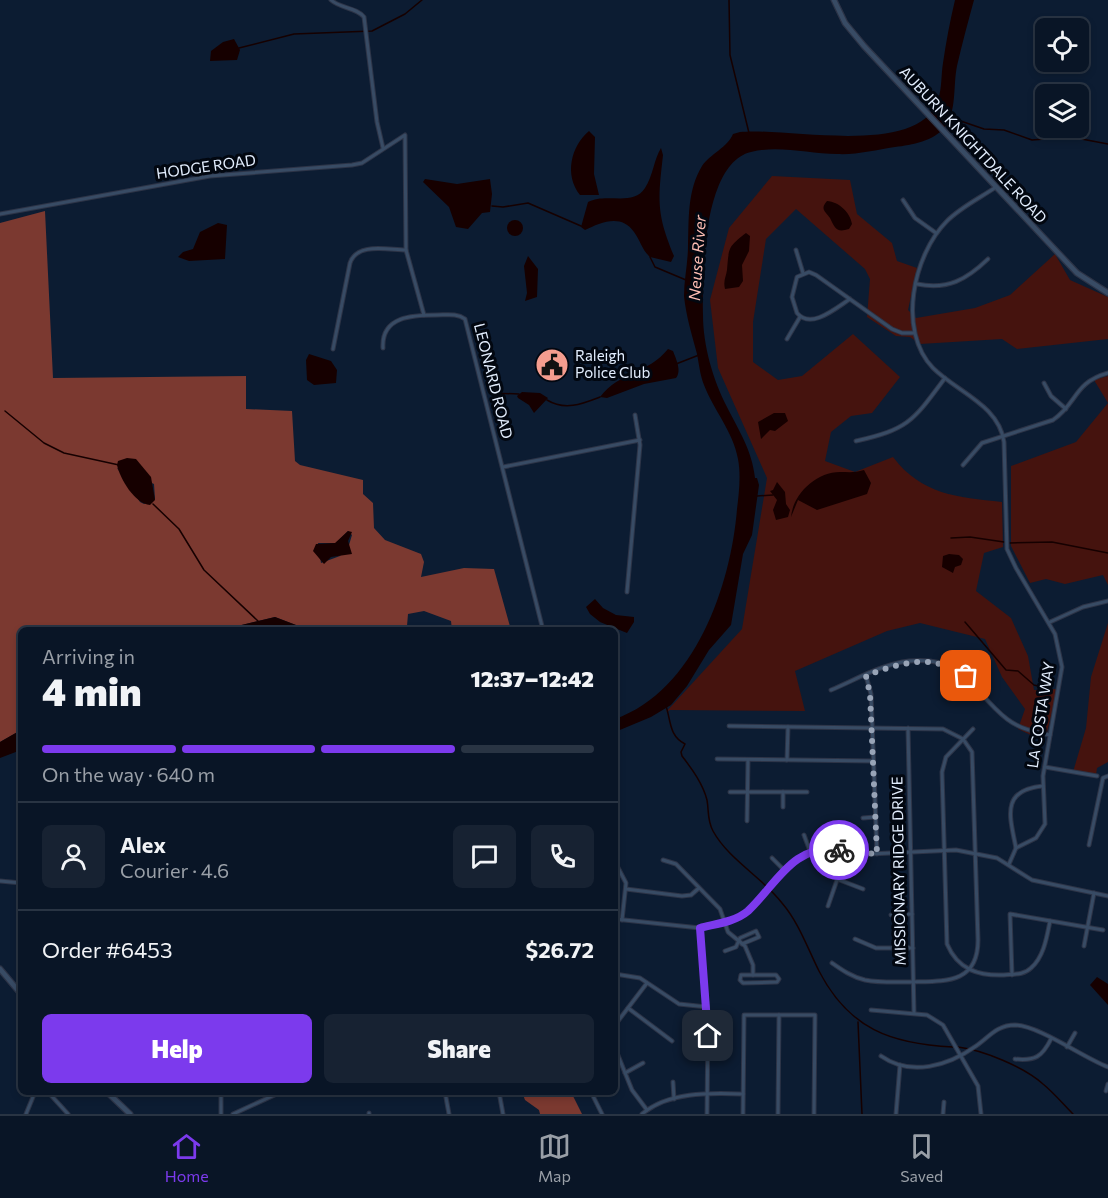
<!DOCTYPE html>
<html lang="en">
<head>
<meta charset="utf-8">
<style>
	:root { --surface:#091526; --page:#172232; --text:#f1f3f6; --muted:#999fa7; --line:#293443; --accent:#7c3aed }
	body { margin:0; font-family:Commissioner,sans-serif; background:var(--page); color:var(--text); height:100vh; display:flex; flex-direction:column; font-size:22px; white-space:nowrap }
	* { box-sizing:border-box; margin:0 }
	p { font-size:20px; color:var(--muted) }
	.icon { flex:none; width:33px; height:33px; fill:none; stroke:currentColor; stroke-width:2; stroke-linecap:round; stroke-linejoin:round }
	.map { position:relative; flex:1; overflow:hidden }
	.side { position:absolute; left:18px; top:627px; width:600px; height:468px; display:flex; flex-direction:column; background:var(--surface); border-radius:9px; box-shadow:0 3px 9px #0003,0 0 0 2px var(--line) }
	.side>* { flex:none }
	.controls { position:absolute; left:1035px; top:18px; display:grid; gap:12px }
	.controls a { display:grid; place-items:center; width:54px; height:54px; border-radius:9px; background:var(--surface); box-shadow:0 3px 9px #0003,0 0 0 2px var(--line); font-size:30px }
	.pin { position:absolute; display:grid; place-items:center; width:51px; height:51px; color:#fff; margin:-26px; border-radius:12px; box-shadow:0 3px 9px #0006 }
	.courier { position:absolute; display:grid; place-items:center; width:60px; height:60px; margin:-30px; border:4px solid #7c3aed; border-radius:50%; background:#fff; color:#222; box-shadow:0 2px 8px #0007 }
	.head em { font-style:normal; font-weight:800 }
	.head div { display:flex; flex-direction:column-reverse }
	.head { display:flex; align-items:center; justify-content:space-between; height:102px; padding:0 24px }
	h1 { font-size:39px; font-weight:800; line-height:45px }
	.bar { display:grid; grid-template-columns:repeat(4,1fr); gap:9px 6px; align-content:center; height:72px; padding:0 24px }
	.bar i { height:8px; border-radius:4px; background:var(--line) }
	.bar .on { background:var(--accent) }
	.bar p { grid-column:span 4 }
	.line { display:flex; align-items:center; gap:15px; padding:0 24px; border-top:2px solid var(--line) }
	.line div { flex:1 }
	.round { display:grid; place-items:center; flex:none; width:63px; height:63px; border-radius:9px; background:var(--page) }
	.action { display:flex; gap:12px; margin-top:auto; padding:12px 24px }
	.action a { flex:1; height:69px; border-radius:9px; background:var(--accent); color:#fff; font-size:24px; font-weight:800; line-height:69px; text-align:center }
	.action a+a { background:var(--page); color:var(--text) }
	.dock { display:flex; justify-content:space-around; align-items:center; height:84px; border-top:2px solid var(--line); background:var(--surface); font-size:16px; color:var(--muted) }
	.dock a { display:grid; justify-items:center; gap:3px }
	.dock .on { color:var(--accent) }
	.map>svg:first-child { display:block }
	.green { fill:#45130e }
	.forest { fill:#7b3930; fill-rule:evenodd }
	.water { fill:#160000 }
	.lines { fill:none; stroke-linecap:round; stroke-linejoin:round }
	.stream { stroke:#160000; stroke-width:1.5 }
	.street-casing { stroke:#2d3447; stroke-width:5 }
	.secondary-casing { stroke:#2d3447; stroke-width:7 }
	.street { stroke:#384b64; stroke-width:3 }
	.secondary { stroke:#384b64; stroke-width:4.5 }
	.done { stroke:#98a4b7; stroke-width:6; stroke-dasharray:0 10.8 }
	.route { stroke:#7c3aed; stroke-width:8 }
	.labels { text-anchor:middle; stroke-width:6; stroke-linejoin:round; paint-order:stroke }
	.street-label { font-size:15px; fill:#e3eefe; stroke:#020710 }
	.poi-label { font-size:15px; fill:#e3eefe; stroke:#020710; text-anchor:start }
	.water-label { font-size:16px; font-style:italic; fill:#fbbcb2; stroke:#020710 }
</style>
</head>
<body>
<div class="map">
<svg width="1108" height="1114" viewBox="0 0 1108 1114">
	<rect width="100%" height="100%" fill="#0c1c32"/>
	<g class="green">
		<path d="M772 176 850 180 857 214 892 243 897 261 917 268 908 310 916 318 975 308 1010 295 1055 254 1070 280 1108 297V339L1017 349 1002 339 920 344 910 337 896 336 867 317 870 279 865 269 796 209 766 239 753 322V362L778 380 802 376 853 334 900 377 872 413 851 416 831 432 825 461 855 472 893 457C922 495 957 497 1002 502L1003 547 984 553 976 591 1011 618 1028 656 1034 690 1058 689 1046 736H1033L1018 729 1025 709 1002 677 985 639 920 623 887 631 795 671 805 711 670 710 666 712 742 629 767 478 718 368 710 300 729 228Z"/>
		<path d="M1108 376V403L1094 380Z"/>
		<path d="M1108 403V585L1103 575 1065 584 1046 579 1030 583 1011 546V466L1076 442Z"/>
		<path d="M1108 623V762L1097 768 1096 775 1073 772 1086 728 1091 677Z"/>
	</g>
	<g class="forest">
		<path d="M45 211 53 378 246 376V409L292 411 295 461 300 465 363 480V494L373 503 374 528 385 540 421 554 424 562 421 577 464 568 494 569 511 630H452L451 621 424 611 408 614 407 626 412 629 425 630H309L275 617 221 630H21V730L0 742V223ZM117 468 154 484 155 499 144 504 140 502ZM348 531 352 535 349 545 340 556 321 563 318 543H336Z"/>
		<path d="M522 1092H571L582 1114H540L539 1110 525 1100Z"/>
	</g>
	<g class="water">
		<path d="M955 0H974C968 22 962 44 957 66 953 85 957 111 945 127 934 141 912 145 895 147 876 150 856 155 837 154 809 154 779 145 751 152 703 163 702 275 703 315 703 345 713 380 727 407 739 431 752 450 755 478H757L759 485 752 535 743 554 731 625 709 650 687 686 671 705 651 717 615 732V719C695 691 731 585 737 509 739 493 741 475 738 459 733 431 714 411 704 385 700 375 699 364 697 354 692 335 686 316 684 296 684 279 688 263 688 246 689 219 687 191 702 166 710 154 728 147 733 134L740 132C786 127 919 158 938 100 942 88 941 75 943 63 946 42 950 21 955 0Z"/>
		<path d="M234 39 240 50 237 60 210 61 211 51 223 42Z"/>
		<path d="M589 131 595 137 594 174 599 195H580C564 175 571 146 589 131Z"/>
		<path d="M661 148 663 155C658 200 656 213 674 256L671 262 650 257C642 250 640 240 634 232 621 213 600 223 585 230L581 227 588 202C606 192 633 207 645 188 653 176 654 159 661 148Z"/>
		<path d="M425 179 457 184 490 179 492 194 490 212 482 213 468 229 456 227 449 207 423 182Z"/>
		<path d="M827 201C839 202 850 212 852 224L849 229C836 233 835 228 830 218 825 211 820 209 827 201Z"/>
		<circle cx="515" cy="228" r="8"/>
		<path d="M218 223 227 225 225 259 189 261 178 257 183 252 193 249 200 232Z"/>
		<path d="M746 233 750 236 749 251 742 265 743 281 739 287 725 289C723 281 726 277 727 270 729 247 728 247 746 233Z"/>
		<path d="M528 256 538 269 537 297 525 301 527 293 524 266Z"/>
		<path d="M668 349 673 351C676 359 682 371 676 378L644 384 607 398 600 397C620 371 648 374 668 349Z"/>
		<path d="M309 354 331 361 337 370 336 383 314 385 307 380 306 360Z"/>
		<path d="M522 392 540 393 548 398 534 413 529 405 518 398 517 396Z"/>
		<path d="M774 413H785L788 421 775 431 770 430 761 439 758 422Z"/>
		<path d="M127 458 136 459 151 477 155 500 150 505C135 504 120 479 117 465L118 461Z"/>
		<path d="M864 470 871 483 867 494 817 510 798 500 791 517C793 494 816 472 840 472 849 472 855 473 864 470Z"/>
		<path d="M777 482 785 492 786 504 790 510 788 517 776 520 773 510 777 500 770 491 773 490Z"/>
		<path d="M348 531 352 532 348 541 352 554 331 557 324 564 313 551 316 544 335 543Z"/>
		<path d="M949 554 959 555 963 559 961 565 955 567 953 573 942 567 943 556Z"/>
		<path d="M595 599 603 608 616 615 634 617V622L627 633 600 622 590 614 586 607Z"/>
		<path d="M275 617 309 630H221Z"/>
		<path d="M21 730V750L0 758V742Z"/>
		<path d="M1097 977 1108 984V1005L1090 985Z"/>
	</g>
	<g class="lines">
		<g class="stream">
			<path d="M729 0 730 55 749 133"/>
			<path d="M239 48 294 34 372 31 405 14 422 0"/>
			<path d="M949 117 984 129 1004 130 1032 140 1071 137 1108 144"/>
			<path d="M492 206 503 207 528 203 581 226"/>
			<path d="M650 257 655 267 686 280"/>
			<path d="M676 364 699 355"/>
			<path d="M491 393 519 394"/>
			<path d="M547 400C565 411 582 404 600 397"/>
			<path d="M5 411 44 443 64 453 119 465"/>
			<path d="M757 496 773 495"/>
			<path d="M153 504 179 529 204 570 258 621"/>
			<path d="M951 538 970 537 1004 542"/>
			<path d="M1010 543 1052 542 1108 553"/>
			<path d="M965 622 1006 670 1018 671 1034 685 1050 689 1052 693"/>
			<path d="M666 706C671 721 669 736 685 744L681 752 682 756C692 769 703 784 707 800 709 811 707 820 713 831 729 860 762 877 782 903 799 923 807 947 819 971 849 1029 891 1044 953 1047"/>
			<path d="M858 1022 862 1114"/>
			<path d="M958 1047C983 1050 1024 1067 1043 1084 1054 1093 1063 1104 1073 1114"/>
		</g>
		<g class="street-casing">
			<g id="street">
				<path d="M331 0C341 9 356 7 364 17L377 122 383 148"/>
				<path d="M996 187C980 198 961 207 947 221 913 255 897 331 933 368 957 392 999 405 1004 442L1007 549 1016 568 1055 634 1062 667 1043 776 1045 824 1036 838 1016 848"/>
				<path d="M903 200 915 218 936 233"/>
				<path d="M0 214 210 176 352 165 362 163 405 135 406 250 424 315"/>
				<path d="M796 250 803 273"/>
				<path d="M917 284C948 290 966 280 988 259"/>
				<path d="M850 299C836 308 811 330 797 313L792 297 797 277 809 272 816 275 892 329 902 333H914"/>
				<path d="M787 339 800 317"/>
				<path d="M383 348C381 316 413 315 437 315 447 315 457 313 465 319L543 630"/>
				<path d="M333 349 350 263C357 242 388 250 406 250"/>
				<path d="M1044 383 1051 396 1066 409"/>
				<path d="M856 441C909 429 913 421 945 378"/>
				<path d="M963 465 982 443 1053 420C1078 403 1073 383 1108 373"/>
				<path d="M503 467 640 440"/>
				<path d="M627 592 640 445 635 415"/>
				<path d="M1050 622 1083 607 1108 601"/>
				<path d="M866 676 871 694 877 854"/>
				<path d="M831 690C855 680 882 664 909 661 966 655 972 692 1007 719 1020 729 1035 732 1050 735"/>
				<path d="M729 726 943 729 963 739 972 752 978 940C978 984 945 981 911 982 896 982 880 983 865 980 852 977 842 970 832 963"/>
				<path d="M908 728 914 1013"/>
				<path d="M973 729 946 757 942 772 947 944C958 970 979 976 1004 975 1014 974 1024 975 1031 968 1044 957 1047 936 1050 921"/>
				<path d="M717 759 873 761"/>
				<path d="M787 760 788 727"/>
				<path d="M1045 767 1097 776"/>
				<path d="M730 792H807"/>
				<path d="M783 792V807"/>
				<path d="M863 818 875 817"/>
				<path d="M747 821 748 760"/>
				<path d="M804 835 810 851"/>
				<path d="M1089 845 1103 778 1108 776"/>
				<path d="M772 858 784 870"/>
				<path d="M663 860 676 864 720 909 728 932 745 946 753 965V975"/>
				<path d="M616 864 626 883 622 920"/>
				<path d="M1009 864 1016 848C1010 817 1000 790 1043 786"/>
				<path d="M837 879 863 889"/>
				<path d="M0 881 21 883"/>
				<path d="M626 889 682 896 691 895 699 888"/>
				<path d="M828 906 847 851"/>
				<path d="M891 915 912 914"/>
				<path d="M615 919 700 928 736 918 748 911 795 860 810 851 825 848 869 854 956 850 997 858 1032 880 1108 896"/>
				<path d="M700 928 708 1017 707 1114"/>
				<path d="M855 939 876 948H913"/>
				<path d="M1084 946 1094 893"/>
				<path d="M725 951 736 947 740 938 756 931 759 937 742 944"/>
				<path d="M615 974 640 978 679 1004 707 1007"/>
				<path d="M741 975H776L779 979 777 982 743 983 740 980Z"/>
				<path d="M1012 975 1010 914 1103 930"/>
				<path d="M628 1008 672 1041"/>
				<path d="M871 1010 927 1015 943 1025 978 1086 981 1114"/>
				<path d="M615 1025 647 983"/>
				<path d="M1067 1047 1075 1033"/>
				<path d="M615 1048 632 1090 647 1110"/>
				<path d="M881 1056C911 1077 948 1066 976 1046 989 1037 997 1025 1015 1025 1040 1026 1082 1057 1108 1067"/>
				<path d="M1015 1059C1035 1061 1042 1057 1051 1039"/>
				<path d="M625 1073 643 1063"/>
				<path d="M673 1082 674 1099"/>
				<path d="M1106 1091 1108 1084"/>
				<path d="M48 1092 68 1114"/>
				<path d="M221 1092V1114"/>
				<path d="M445 1092 449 1114"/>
				<path d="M499 1092 503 1114"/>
				<path d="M591 1092 602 1114"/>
				<path d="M369 1113V1114"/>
				<path d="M26 1114 35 1092"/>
				<path d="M233 1114 281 1092"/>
				<path d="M642 1114C669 1091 711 1093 743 1094"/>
				<path d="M743 1114 744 1015H815L814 1114"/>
				<path d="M778 1114 779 1015"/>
				<path d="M896 1114 900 1065"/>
				<path d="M943 1114 944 1102"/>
			</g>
		</g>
		<g class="secondary-casing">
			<g id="secondary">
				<path d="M834 0 845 23 864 46 1077 273 1108 293"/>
				<path d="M0 969 21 994"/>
				<path d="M107 1092 130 1114"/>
			</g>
		</g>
		<use href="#street" class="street"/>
		<use href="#secondary" class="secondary"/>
	</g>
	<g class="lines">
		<path class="done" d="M839 850 877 854 870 694 866 676C901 662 933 653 966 676"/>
		<path class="route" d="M708 1036 700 928C715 924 735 922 748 911 776 885 793 843 839 850"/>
	</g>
	<defs>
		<g id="civic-disc" transform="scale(1.725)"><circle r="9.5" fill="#f59d8f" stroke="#020710"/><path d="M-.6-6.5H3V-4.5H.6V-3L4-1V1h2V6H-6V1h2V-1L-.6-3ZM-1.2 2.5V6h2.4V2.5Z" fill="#111"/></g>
	</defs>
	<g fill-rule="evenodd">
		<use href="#civic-disc" x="552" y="365"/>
	</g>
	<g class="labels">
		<g class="street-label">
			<text transform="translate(973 145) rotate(47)" y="5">AUBURN KNIGHTDALE ROAD</text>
			<text transform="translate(206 167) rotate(-8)" y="5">HODGE ROAD</text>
			<text transform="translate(493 381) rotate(76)" y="5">LEONARD ROAD</text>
			<text transform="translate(1041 715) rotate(-81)" y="5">LA COSTA WAY</text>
			<text transform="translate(899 871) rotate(-91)" y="5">MISSIONARY RIDGE DRIVE</text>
		</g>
		<g class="poi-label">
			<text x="575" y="361">Raleigh<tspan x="575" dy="17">Police Club</tspan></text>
		</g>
		<g class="water-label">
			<text transform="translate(697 258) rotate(-86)" y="6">Neuse River</text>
		</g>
	</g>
</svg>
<div class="controls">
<a><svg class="icon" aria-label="locate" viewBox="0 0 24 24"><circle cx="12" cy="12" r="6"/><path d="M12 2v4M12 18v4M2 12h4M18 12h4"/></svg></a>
<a><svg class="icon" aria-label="layers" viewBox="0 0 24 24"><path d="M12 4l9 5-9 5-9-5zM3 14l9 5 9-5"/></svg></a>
</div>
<div class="pin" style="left:966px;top:676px;background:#ea580c"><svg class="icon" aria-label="bag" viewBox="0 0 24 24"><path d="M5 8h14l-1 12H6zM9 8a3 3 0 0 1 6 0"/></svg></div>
<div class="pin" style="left:708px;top:1036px;background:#1f2937"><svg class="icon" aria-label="home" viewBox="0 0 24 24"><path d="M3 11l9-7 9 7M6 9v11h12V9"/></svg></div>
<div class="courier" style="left:839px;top:850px"><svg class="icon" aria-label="bike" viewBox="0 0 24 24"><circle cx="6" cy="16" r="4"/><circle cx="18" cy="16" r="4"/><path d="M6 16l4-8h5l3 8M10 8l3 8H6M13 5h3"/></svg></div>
<section class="side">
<div class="head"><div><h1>4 min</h1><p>Arriving in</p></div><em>12:37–12:42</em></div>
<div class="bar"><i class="on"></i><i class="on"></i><i class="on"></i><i></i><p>On the way · 640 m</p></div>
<div class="line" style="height:108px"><a class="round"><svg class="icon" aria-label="person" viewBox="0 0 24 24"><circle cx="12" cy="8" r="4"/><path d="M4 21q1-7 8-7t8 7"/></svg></a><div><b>Alex</b><p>Courier · 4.6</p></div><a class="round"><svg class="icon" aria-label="chat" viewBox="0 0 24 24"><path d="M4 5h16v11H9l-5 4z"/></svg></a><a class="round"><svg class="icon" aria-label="phone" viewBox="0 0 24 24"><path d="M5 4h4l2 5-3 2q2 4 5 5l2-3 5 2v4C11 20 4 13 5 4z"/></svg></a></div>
<div class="line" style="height:78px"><div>Order #6453</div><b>$26.72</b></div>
<div class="action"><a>Help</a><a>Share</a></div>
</section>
</div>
<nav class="dock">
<a class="on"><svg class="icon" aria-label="home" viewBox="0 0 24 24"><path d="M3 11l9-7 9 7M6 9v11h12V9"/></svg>Home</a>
<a><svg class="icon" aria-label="map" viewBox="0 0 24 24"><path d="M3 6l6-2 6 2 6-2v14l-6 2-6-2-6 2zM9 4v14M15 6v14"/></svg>Map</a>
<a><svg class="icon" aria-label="saved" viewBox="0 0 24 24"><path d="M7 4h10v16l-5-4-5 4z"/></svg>Saved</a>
</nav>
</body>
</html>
